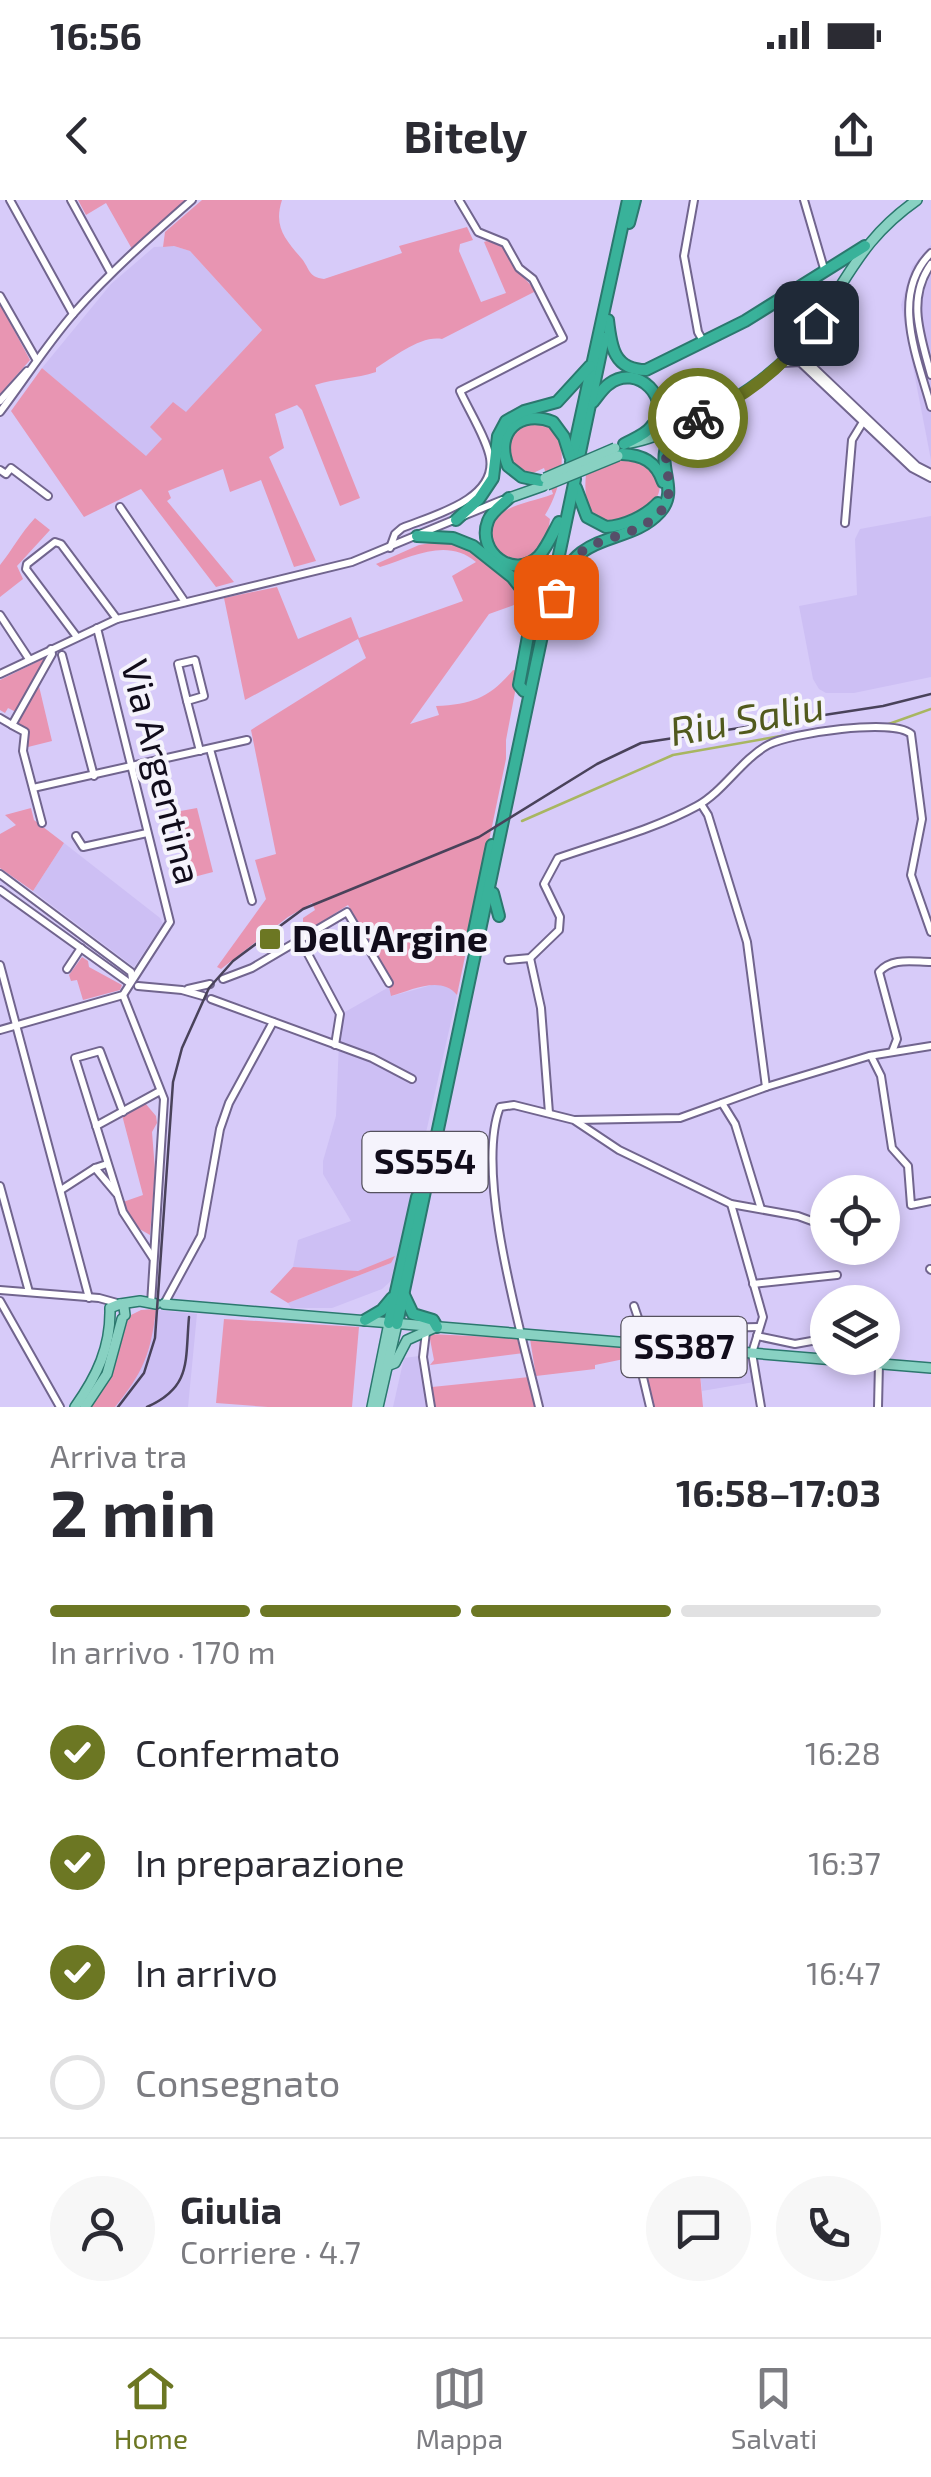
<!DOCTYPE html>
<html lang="it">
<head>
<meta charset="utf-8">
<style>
	:root { --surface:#fff; --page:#f7f7f7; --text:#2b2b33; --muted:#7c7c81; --line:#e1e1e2; --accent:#6c7723 }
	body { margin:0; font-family:"Exo 2",sans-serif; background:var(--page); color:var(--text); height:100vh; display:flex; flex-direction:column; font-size:38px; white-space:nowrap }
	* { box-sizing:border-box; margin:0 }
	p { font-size:32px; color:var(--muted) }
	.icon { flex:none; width:55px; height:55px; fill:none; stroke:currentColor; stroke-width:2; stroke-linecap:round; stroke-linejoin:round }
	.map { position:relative; height:1207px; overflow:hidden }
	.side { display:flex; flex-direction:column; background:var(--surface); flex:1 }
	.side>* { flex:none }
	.tools { position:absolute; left:810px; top:975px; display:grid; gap:20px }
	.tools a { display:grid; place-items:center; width:90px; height:90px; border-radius:50%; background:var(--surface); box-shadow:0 5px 15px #0003; font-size:50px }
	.pin { position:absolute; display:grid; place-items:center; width:85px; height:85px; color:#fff; margin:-42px; border-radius:20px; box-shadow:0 5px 15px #0006 }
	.courier { position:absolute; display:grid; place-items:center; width:100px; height:100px; margin:-50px; border:8px solid #6c7723; border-radius:50%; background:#fff; color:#222; box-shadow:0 2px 12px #0007 }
	.headline em { font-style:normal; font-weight:700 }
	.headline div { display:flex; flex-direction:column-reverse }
	.headline { display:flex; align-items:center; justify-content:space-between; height:170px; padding:0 50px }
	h1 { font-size:65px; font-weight:700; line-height:75px }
	.bar { display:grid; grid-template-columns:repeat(4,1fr); gap:15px 10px; align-content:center; height:120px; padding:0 50px }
	.bar i { height:12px; border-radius:8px; background:var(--line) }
	.bar .on { background:var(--accent) }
	.bar p { grid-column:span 4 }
	.line { display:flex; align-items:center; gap:25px; padding:0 50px; border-top:2px solid var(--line) }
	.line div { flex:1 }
	.round { display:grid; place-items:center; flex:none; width:105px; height:105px; border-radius:52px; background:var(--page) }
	ol { padding:0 50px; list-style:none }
	li { display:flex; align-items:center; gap:30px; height:110px }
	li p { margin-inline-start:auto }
	li .icon { padding:10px; border-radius:50%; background:var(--accent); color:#fff; stroke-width:4 }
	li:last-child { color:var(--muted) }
	li i { width:55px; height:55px; border:5px solid var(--line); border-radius:50% }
	.status { display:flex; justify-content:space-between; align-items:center; height:70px; padding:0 50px; background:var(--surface); direction:ltr }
	.status svg { height:28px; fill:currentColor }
	header { display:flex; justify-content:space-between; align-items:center; height:130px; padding:0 50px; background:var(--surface); font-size:45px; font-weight:700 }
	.tabs { display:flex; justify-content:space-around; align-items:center; height:140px; border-top:2px solid var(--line); background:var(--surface); font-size:28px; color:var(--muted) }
	.tabs a { display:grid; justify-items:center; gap:5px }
	.tabs .on { color:var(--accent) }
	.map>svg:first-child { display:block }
	.built { fill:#cdbff4 }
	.green { fill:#e895b2 }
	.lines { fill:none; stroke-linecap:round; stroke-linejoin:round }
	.stream { stroke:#a8b661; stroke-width:2.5 }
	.minor-casing { stroke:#71658e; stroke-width:10 }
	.major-casing { stroke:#2b786e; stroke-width:12 }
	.highway-casing { stroke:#2b786e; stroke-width:14 }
	.minor { stroke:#fff; stroke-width:6 }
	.major { stroke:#88d1c2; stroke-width:9 }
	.highway { stroke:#39b29a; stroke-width:10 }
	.tram { stroke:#49425a; stroke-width:2.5 }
	.major-bridge-casing { stroke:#2b786e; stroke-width:12; stroke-linecap:butt }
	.major-bridge { stroke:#88d1c2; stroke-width:9 }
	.done { stroke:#564f69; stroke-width:10; stroke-dasharray:0 18 }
	.route { stroke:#6c7723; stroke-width:12 }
	.poi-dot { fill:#6c7723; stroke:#f5f3fc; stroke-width:4 }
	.labels { text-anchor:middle; stroke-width:8; stroke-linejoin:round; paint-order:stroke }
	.shield { fill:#f5f3fc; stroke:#55515e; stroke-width:2.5 }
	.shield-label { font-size:35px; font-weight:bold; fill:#110c1b }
	.street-label { font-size:38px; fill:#110c1b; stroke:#f5f3fc }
	.poi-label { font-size:38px; font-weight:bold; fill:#110c1b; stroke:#f5f3fc; text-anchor:start }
	.water-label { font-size:40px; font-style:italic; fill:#515a1d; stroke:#f5f3fc }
</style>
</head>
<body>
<div class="status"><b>16:56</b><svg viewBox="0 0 49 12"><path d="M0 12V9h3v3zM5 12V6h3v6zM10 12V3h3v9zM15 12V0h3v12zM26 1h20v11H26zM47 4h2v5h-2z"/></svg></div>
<header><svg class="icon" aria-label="back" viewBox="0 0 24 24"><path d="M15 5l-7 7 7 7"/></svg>Bitely<svg class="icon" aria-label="share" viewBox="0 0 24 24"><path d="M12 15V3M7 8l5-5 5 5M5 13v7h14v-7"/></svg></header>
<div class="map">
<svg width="931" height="1207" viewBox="0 0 931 1207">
	<rect width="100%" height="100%" fill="#d7cbf9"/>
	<g class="built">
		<path d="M931 45V260L901 105 912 67Z"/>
		<path d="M174 46 190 51 262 130 146 257 42 168 111 84 154 47Z"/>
		<path d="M931 316V477L854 493H826L819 489 813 479 799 406 857 395 855 339 860 329Z"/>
		<path d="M64 643 160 718 163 724 134 767 33 691Z"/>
		<path d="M439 783 451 786 457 795 393 1079 382 1089 332 1108H291L288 1103 391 1063 358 1071 293 1067 298 1040 351 1021 323 974V961L336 916 339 841 345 812 389 787 392 796Z"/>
		<path d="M148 1109 197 1114 188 1207H90L109 1179 129 1116Z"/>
		<path d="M698 1152 755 1157 760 1181 702 1191Z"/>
		<path d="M419 1156 428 1207H393L404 1158Z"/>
	</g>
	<g class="green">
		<path d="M78 0H188L132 49 106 3 86 15Z"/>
		<path d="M202 0H282C273 27 286 40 302 59 310 69 308 77 324 79L402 53 399 46 467 27 473 40 460 44 459 51 481 102 506 93 484 42 487 41 502 46 516 69 536 91 442 139C421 135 394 157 376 168V172C356 179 336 178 315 185L360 298 340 306 302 210 297 205 275 214 284 248 269 257 316 361 294 367 261 280 230 292 223 269 168 291 171 298 167 301 234 382 216 387 141 289 84 317 11 211 42 168 146 256 162 239 150 227 173 202 186 212 262 130 190 51 174 46 163 47 165 32Z"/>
		<path d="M0 104 30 160 0 194Z"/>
		<path d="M533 220 556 229C568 256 560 291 545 315L550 319 548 333 538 354C515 364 506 361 489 342L490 323C508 303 530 303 553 294L544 268 531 274 511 263 506 244 518 226Z"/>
		<path d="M619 260C651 257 675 286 648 307 642 311 632 314 626 316 590 332 583 303 586 274Z"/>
		<path d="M35 318 50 330 17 366 23 379 0 397V365C13 349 20 334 35 318Z"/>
		<path d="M449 340C484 353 509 375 526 407L517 410 514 405 489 414 410 524 439 515 436 506C473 504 489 498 513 470L519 471 506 540V559L457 795C441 775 412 790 391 796L389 787 392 782 348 705 303 734V718L315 710 312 703 288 717 221 769 217 767 266 699 255 660 276 654 251 530 366 458 358 439 245 500 224 398 277 387 298 439 351 417 359 438 463 401 452 376 476 362C447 337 412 357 380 367L376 364 419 345Z"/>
		<path d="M49 456 16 512 8 508 5 513 0 510V480Z"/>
		<path d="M38 482 52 541 28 547 21 529 14 525Z"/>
		<path d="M31 608 34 620 64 643 33 691 0 668V634L16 625 5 615Z"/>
		<path d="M197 608 213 672 190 678 175 612Z"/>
		<path d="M82 757 88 761 89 767 122 785 120 790 83 800 77 780 71 781 69 775Z"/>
		<path d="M145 903 156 916 157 923 152 932 155 970 150 1035 136 1027 123 1002 143 995 122 915Z"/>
		<path d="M395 1056 391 1063 288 1103 270 1092 293 1067 358 1071Z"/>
		<path d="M156 1109C151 1153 143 1173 115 1207H90L109 1179 129 1116 141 1110Z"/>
		<path d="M224 1119 359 1127 352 1207H268L216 1203Z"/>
		<path d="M429 1134 517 1138 521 1139 524 1153 430 1165 434 1160Z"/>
		<path d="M530 1139 639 1149 635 1167 629 1158 595 1165V1169L536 1176Z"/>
		<path d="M645 1147 698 1152 703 1207H654L645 1172Z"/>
		<path d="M529 1177 535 1207H435L432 1187Z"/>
	</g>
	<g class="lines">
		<g class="stream">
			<path d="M886 525 931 509"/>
			<path d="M522 621 673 555 798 533"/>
		</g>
		<g class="minor-casing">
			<g id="minor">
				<path d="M10 0 73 114"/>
				<path d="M71 0 111 73"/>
				<path d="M694 0 684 56 698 132 703 141"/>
				<path d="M804 0 825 72"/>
				<path d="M931 53C889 95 918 159 931 207"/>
				<path d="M931 64C906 99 921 137 931 175"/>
				<path d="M0 96 36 159"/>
				<path d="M803 141 804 156 812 166 917 266 931 273"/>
				<path d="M783 163 800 162 912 268 931 278"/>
				<path d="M0 201 27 171"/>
				<path d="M0 212C25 179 47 144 74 113 110 72 151 36 192 0"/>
				<path d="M0 270 6 274 11 268 48 296"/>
				<path d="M120 307 185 402"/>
				<path d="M845 323 852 240 863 222"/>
				<path d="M390 348 395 334 402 328C431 316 497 300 490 258 487 239 468 209 460 191L563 138 533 79 519 68 505 43 478 32 459 0"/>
				<path d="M0 415 29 459"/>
				<path d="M77 437 26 369 27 364 55 342 61 344 117 419"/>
				<path d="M62 455 94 576"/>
				<path d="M195 460 204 496 187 501 178 464Z"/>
				<path d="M0 474 117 419 352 362 502 300"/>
				<path d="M187 501 200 551"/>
				<path d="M0 518 12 525 52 454 51 449"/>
				<path d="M12 525 25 532 23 551 42 623"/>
				<path d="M210 549 252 701"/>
				<path d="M33 588 247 540"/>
				<path d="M701 604 708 615 747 742 766 887"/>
				<path d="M76 636 83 647 147 633"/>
				<path d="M0 674 131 772 132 779"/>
				<path d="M0 690 128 782"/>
				<path d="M300 739 340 814 335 845"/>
				<path d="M530 758 541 808 549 913"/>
				<path d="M508 760 530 758 559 730 560 717 544 684 558 658C604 642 655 629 697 606 724 591 741 560 768 545 790 533 894 518 911 534L922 619 911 675 931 732"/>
				<path d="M0 765 89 1098"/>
				<path d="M67 769 81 748"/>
				<path d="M223 779 252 768 347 712 389 783"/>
				<path d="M138 786 182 790 203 796"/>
				<path d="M188 789 210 784"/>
				<path d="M123 795 164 899 151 1104"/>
				<path d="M211 799 372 858 412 879"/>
				<path d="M0 830 123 795 170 722 97 428"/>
				<path d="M892 852 897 839 879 772C892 757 913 762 931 762"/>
				<path d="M871 856 881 876 892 948 908 966 911 1005 931 1001"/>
				<path d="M722 903 735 924 761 1009"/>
				<path d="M123 912 100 851 75 858 123 1012 153 1058"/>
				<path d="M575 920 680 918 766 887 869 856 931 846"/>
				<path d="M96 926 160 891"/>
				<path d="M95 968 116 993"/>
				<path d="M0 986 29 1092"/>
				<path d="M61 990 95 968 107 964"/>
				<path d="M731 1004 763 1117 752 1153 761 1207"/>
				<path d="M930 1069 931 1070"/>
				<path d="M753 1084 837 1075"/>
				<path d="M0 1090 99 1098 117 1103"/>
				<path d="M0 1101 60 1207"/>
				<path d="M164 1104 201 1036 220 929 229 903 273 822"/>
				<path d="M634 1106 647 1144"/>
				<path d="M700 1123 714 1128 759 1127"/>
				<path d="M426 1132 423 1157 431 1207"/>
				<path d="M757 1136 795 1144 828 1138"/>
				<path d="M642 1144 641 1169 650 1207"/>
				<path d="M539 1207C522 1135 474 974 500 907L514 905 574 920 619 950 731 1004 798 1016 820 1024"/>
				<path d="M878 1207 879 1163"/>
			</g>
		</g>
		<g class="major-casing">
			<g id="major">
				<path d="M630 243C650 240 670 230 688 222 734 202 774 176 806 136 848 83 857 42 917 0"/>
				<path d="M509 298 543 286"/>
				<path d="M120 1104 140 1101 156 1104"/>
				<path d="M164 1104 931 1168"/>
				<path d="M387 1166 395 1163 407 1140 436 1127"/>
				<path d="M75 1207C97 1176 111 1147 110 1108L120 1104 124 1107 125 1115"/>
				<path d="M85 1207 107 1174 122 1119"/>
				<path d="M372 1207 389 1123"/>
				<path d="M378 1207 397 1124"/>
			</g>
		</g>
		<g class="highway-casing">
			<g id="highway">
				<path d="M629 23 635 0"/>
				<path d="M608 120C611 147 614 170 646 170L745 121 865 46"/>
				<path d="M593 202C598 196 603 188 609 184 637 162 675 200 651 227 645 235 633 239 624 244"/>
				<path d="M622 254C642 255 656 261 663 282"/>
				<path d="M579 257 604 138"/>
				<path d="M571 262 628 0"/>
				<path d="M541 281 522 277 508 266C494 232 520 209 553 222L564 237 570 256"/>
				<path d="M576 288 587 317 606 327C624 326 646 316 658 303"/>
				<path d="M509 298C502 305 491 312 488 321 476 352 514 381 539 356 547 347 553 333 559 322"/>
				<path d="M456 320 479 299 493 278 498 236 506 221 524 211 557 202 590 166"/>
				<path d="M417 336 453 338 473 346 512 377 523 391 531 420 519 485 524 491"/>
				<path d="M557 391C576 327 627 348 660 312 680 290 656 267 668 243 673 234 683 228 690 221"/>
				<path d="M493 693 499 716"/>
				<path d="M473 736 492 645"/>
				<path d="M404 1095 413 1114 433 1120 437 1127"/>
				<path d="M365 1120 382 1110 392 1098"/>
				<path d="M389 1123 417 997"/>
				<path d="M397 1124 575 279"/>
			</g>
		</g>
		<use href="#minor" class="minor"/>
		<use href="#major" class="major"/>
		<use href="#highway" class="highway"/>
		<g class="tram">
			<path d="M118 1207 144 1173 155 1138 173 882 182 848 209 788 233 761 303 709 479 637 597 564 641 543 883 506 931 494"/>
			<path d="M147 1207C192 1187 185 1161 189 1117"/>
		</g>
		<g class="major-bridge-casing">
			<g id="major-bridge">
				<path d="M545 278 615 248"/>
				<path d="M547 285 618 256"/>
			</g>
		</g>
		<use href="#major-bridge" class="major-bridge"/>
	</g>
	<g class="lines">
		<path class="done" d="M556 397C571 325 628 349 661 311 686 281 638 243 698 218"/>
		<path class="route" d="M698 218C746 197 786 165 816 123"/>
	</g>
	<rect class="poi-dot" x="258" y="727" width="24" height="24" rx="5"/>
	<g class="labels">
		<g class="shield">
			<rect x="362.5" y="932" width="125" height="60" rx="8"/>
			<rect x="621.5" y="1117" width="125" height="60" rx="8"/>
		</g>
		<g class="shield-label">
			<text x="425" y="974">SS554</text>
			<text x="684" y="1159">SS387</text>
		</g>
		<g class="street-label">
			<text transform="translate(161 572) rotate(76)" y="13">Via Argentina</text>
		</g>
		<g class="poi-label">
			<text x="292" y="752">Dell'Argine</text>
		</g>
		<g class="water-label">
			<text transform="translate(747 519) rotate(-10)" y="14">Riu Saliu</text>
		</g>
	</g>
</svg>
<div class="tools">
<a><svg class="icon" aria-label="locate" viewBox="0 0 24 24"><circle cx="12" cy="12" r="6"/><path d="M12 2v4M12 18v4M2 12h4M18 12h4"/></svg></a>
<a><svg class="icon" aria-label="layers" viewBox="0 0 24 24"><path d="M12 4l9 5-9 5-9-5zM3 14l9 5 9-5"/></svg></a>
</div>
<div class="pin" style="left:556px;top:397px;background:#ea580c"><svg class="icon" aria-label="bag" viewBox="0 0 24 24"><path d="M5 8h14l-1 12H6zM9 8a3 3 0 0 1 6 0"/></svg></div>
<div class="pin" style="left:816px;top:123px;background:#1f2937"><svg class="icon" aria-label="home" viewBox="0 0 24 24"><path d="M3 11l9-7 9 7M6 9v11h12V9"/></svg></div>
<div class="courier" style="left:698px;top:218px"><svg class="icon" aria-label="bike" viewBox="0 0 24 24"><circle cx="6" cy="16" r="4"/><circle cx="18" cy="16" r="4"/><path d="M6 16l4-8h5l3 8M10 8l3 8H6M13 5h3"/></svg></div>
</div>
<section class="side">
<div class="headline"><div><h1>2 min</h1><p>Arriva tra</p></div><em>16:58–17:03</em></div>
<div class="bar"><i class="on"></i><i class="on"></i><i class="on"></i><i></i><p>In arrivo · 170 m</p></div>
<ol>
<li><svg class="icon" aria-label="check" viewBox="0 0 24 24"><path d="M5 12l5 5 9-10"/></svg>Confermato<p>16:28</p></li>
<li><svg class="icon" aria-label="check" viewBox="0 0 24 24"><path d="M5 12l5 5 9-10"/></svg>In preparazione<p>16:37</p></li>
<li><svg class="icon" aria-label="check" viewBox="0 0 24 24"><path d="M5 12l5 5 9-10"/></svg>In arrivo<p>16:47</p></li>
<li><i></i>Consegnato</li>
</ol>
<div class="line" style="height:180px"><a class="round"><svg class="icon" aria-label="person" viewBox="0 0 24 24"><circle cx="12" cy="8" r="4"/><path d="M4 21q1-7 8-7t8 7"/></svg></a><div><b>Giulia</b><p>Corriere · 4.7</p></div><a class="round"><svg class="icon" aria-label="chat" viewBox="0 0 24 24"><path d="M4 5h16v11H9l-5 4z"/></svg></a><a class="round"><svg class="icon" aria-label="phone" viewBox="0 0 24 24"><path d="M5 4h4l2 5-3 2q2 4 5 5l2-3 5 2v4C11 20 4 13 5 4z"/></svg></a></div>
</section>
<nav class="tabs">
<a class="on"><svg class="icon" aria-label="home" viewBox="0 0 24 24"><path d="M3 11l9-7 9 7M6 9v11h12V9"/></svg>Home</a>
<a><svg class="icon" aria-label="map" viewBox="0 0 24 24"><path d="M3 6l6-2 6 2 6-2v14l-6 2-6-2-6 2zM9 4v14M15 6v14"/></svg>Mappa</a>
<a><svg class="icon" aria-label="saved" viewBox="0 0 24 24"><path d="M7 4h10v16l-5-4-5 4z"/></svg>Salvati</a>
</nav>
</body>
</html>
